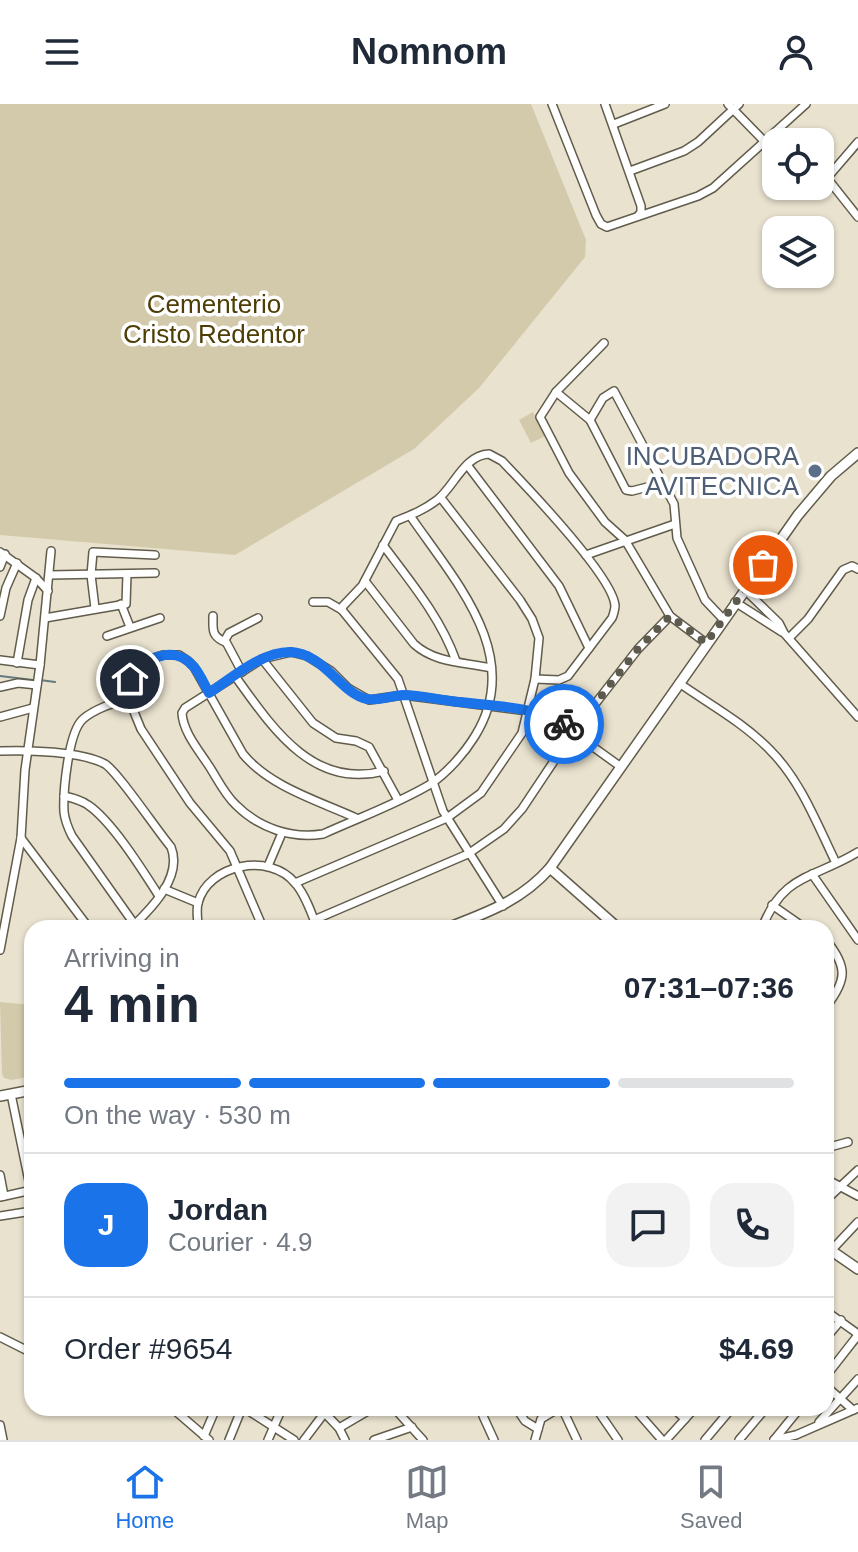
<!DOCTYPE html>
<html lang="en">
<head>
<meta charset="utf-8">
<style>
	:root { --surface:#fff; --page:#f2f2f3; --text:#1f2937; --muted:#747a83; --line:#e0e1e3; --accent:#1a73e8 }
	body { margin:0; font-family:Arial,sans-serif; background:var(--page); color:var(--text); height:100vh; display:flex; flex-direction:column; font-size:30px; white-space:nowrap }
	* { box-sizing:border-box; margin:0 }
	p { font-size:26px; color:var(--muted) }
	.icon { flex:none; width:44px; height:44px; fill:none; stroke:currentColor; stroke-width:2; stroke-linecap:round; stroke-linejoin:round }
	.map { position:relative; flex:1; overflow:hidden }
	.sheet { position:absolute; left:24px; top:816px; width:810px; height:496px; display:flex; flex-direction:column; background:var(--surface); border-radius:24px; box-shadow:0 2px 6px #0004 }
	.sheet>* { flex:none }
	.fabs { position:absolute; left:762px; top:24px; display:grid; gap:16px }
	.fabs a { display:grid; place-items:center; width:72px; height:72px; border-radius:16px; background:var(--surface); box-shadow:0 2px 6px #0004; font-size:40px }
	.pin { position:absolute; display:grid; place-items:center; width:68px; height:68px; color:#fff; margin:-34px; border:4px solid #fff; border-radius:50%; box-shadow:0 2px 8px #0007 }
	.courier { position:absolute; display:grid; place-items:center; width:80px; height:80px; margin:-40px; border:6px solid #1a73e8; border-radius:50%; background:#fff; color:#222; box-shadow:0 2px 10px #0007 }
	.headline em { font-style:normal; font-weight:800 }
	.headline div { display:flex; flex-direction:column-reverse }
	.headline { display:flex; align-items:center; justify-content:space-between; height:136px; padding:0 40px }
	h1 { font-size:52px; font-weight:800; line-height:60px }
	.bar { display:grid; grid-template-columns:repeat(4,1fr); gap:12px 8px; align-content:center; height:96px; padding:0 40px }
	.bar i { height:10px; border-radius:6px; background:var(--line) }
	.bar .on { background:var(--accent) }
	.bar p { grid-column:span 4 }
	.line { display:flex; align-items:center; gap:20px; padding:0 40px; border-top:2px solid var(--line) }
	.line div { flex:1 }
	.round { display:grid; place-items:center; flex:none; width:84px; height:84px; border-radius:24px; background:var(--page) }
	header { display:flex; justify-content:space-between; align-items:center; height:104px; padding:0 40px; background:var(--surface); font-size:36px; font-weight:800 }
	.tab-bar { display:flex; justify-content:space-around; align-items:center; height:112px; border-top:2px solid var(--line); background:var(--surface); font-size:22px; color:var(--muted) }
	.tab-bar a { display:grid; justify-items:center; gap:4px }
	.tab-bar .on { color:var(--accent) }
	.map>svg:first-child { display:block }
	.green { fill:#d3caac }
	.lines { fill:none; stroke-linecap:round; stroke-linejoin:round }
	.stream { stroke:#637a83; stroke-width:2 }
	.street-casing { stroke:#615c4b; stroke-width:10 }
	.secondary-casing { stroke:#615c4b; stroke-width:12 }
	.street { stroke:#fff; stroke-width:7 }
	.secondary { stroke:#fff; stroke-width:9 }
	.done { stroke:#5d5a4e; stroke-width:8; stroke-dasharray:0 14.4 }
	.route { stroke:#1a73e8; stroke-width:10 }
	.service-dot { fill:#5c6f8a; stroke:#fff; stroke-width:3 }
	.labels { text-anchor:middle; stroke-width:7; stroke-linejoin:round; paint-order:stroke }
	.park-label { font-size:26px; fill:#4e3e05; stroke:#fff }
	.service-label { font-size:26px; fill:#4e5e75; stroke:#fff; text-anchor:end }
</style>
</head>
<body>
<header><svg class="icon" aria-label="menu" viewBox="0 0 24 24"><path d="M4 6h16M4 12h16M4 18h16"/></svg>Nomnom<svg class="icon" aria-label="person" viewBox="0 0 24 24"><circle cx="12" cy="8" r="4"/><path d="M4 21q1-7 8-7t8 7"/></svg></header>
<div class="map">
<svg width="858" height="1336" viewBox="0 0 858 1336">
	<rect width="100%" height="100%" fill="#e9e2cf"/>
	<g class="green">
		<path d="M0 0H531L586 136 585 153 479 284 414 345 235 451 0 431Z"/>
		<path d="M533 308 545 332 531 339 519 316Z"/>
		<path d="M0 898 32 901V972L12 976 4 974 2 970Z"/>
	</g>
	<g class="lines">
		<g class="stream">
			<path d="M0 572 33 576"/>
			<path d="M40 576 55 578"/>
		</g>
		<g class="street-casing">
			<g id="street">
				<path d="M552 0 596 111 601 120 607 123 698 92 713 84 806 0"/>
				<path d="M605 0 641 102V108L638 112"/>
				<path d="M728 0 765 38"/>
				<path d="M614 20 665 0"/>
				<path d="M858 38 827 74 858 113"/>
				<path d="M630 67 684 47 698 38 739 0"/>
				<path d="M604 239 556 288 540 313 569 369 605 418 625 436 670 512 706 539"/>
				<path d="M556 288 590 316 626 386 632 387 663 379"/>
				<path d="M590 316 603 294 614 287 674 400 677 434 705 496 723 515"/>
				<path d="M468 362 559 482 589 544"/>
				<path d="M411 413C455 477 525 552 475 632 464 650 446 670 429 681 395 701 358 714 323 730 291 735 259 724 236 701 224 690 216 672 207 659 197 644 183 627 182 609L185 604 262 555 291 548 307 552 331 567 348 584 369 596 403 591 528 607 553 614 621 663"/>
				<path d="M383 441C410 477 441 514 456 557"/>
				<path d="M0 448 36 474 48 487"/>
				<path d="M586 451 675 420"/>
				<path d="M0 463 5 450"/>
				<path d="M50 471 155 469"/>
				<path d="M365 477 414 540C435 559 463 558 491 564"/>
				<path d="M745 486 779 519 784 529 858 613"/>
				<path d="M313 498H328L342 506 398 575 443 707 503 802"/>
				<path d="M735 498 782 528"/>
				<path d="M121 500 130 523"/>
				<path d="M95 504 91 471 93 448 155 451"/>
				<path d="M342 506 343 502 362 482 396 417C411 411 424 406 437 396 454 383 464 351 489 350L502 357C525 381 614 474 615 502 615 505 613 512 612 514L568 572 559 576 535 575"/>
				<path d="M0 512 6 484 17 459"/>
				<path d="M213 512C213 525 211 532 225 538"/>
				<path d="M45 514 126 500 127 470"/>
				<path d="M107 532 160 514"/>
				<path d="M789 534 808 515 843 466 852 462 858 465"/>
				<path d="M262 555 313 619 336 634 356 637 369 643 398 696"/>
				<path d="M0 556 40 561"/>
				<path d="M17 559 28 496 36 474"/>
				<path d="M242 568 225 536 229 529 258 514"/>
				<path d="M235 572C271 622 312 686 384 667"/>
				<path d="M679 579C709 600 744 619 770 646 801 677 817 720 836 759"/>
				<path d="M0 583 18 579 37 581"/>
				<path d="M130 594C114 599 96 604 83 615 68 628 63 689 64 708 65 717 68 724 72 732L135 821"/>
				<path d="M0 613 33 604"/>
				<path d="M0 647C27 646 81 647 105 660 118 668 158 728 171 743 183 773 151 805 131 824"/>
				<path d="M64 692C73 694 81 696 88 701 112 717 143 767 159 792"/>
				<path d="M21 734 89 824"/>
				<path d="M268 762 282 729"/>
				<path d="M812 770 858 836"/>
				<path d="M295 779 447 714 481 689 522 629 535 575 539 534 532 515 520 496 441 394"/>
				<path d="M164 785 198 799"/>
				<path d="M772 801 805 824"/>
				<path d="M314 816 468 750 504 725 522 705 574 627 638 545 670 512"/>
				<path d="M198 824C198 816 196 806 198 799 208 760 270 748 295 779 305 790 312 810 317 824"/>
				<path d="M263 824 230 747 190 699 141 625 130 598 128 584 130 575 136 565 147 556 163 551H179L188 557 194 563 243 650C270 683 319 697 356 714"/>
				<path d="M762 824C783 769 814 775 858 748"/>
				<path d="M826 836C848 863 847 876 826 903"/>
				<path d="M0 846 21 734 25 666 40 561 51 447"/>
				<path d="M11 990 31 1087"/>
				<path d="M826 1044 848 1038"/>
				<path d="M0 1071 4 1092"/>
				<path d="M826 1075 858 1092"/>
				<path d="M0 1093 32 1086"/>
				<path d="M826 1096 858 1066"/>
				<path d="M0 1112 32 1107"/>
				<path d="M826 1152 858 1118"/>
				<path d="M31 1170 32 1172"/>
				<path d="M826 1207 858 1230"/>
				<path d="M0 1233 32 1249"/>
				<path d="M826 1234 841 1216"/>
				<path d="M826 1272 858 1231"/>
				<path d="M826 1282 853 1306"/>
				<path d="M172 1304 209 1336"/>
				<path d="M244 1304 294 1336"/>
				<path d="M320 1304 339 1324 345 1336"/>
				<path d="M394 1304 423 1336"/>
				<path d="M516 1304 525 1317 538 1325"/>
				<path d="M562 1304 577 1336"/>
				<path d="M596 1304 618 1336"/>
				<path d="M634 1304 662 1336"/>
				<path d="M673 1304 685 1315"/>
				<path d="M483 1312 494 1336"/>
				<path d="M819 1318 858 1275"/>
				<path d="M0 1321 3 1336"/>
				<path d="M339 1324 373 1304"/>
				<path d="M204 1332 216 1304"/>
				<path d="M229 1336 242 1304"/>
				<path d="M268 1336 282 1304"/>
				<path d="M304 1336 326 1307"/>
				<path d="M374 1336 412 1323"/>
				<path d="M535 1336 541 1315 559 1304"/>
				<path d="M666 1336 695 1304"/>
				<path d="M705 1336 732 1304"/>
				<path d="M739 1336 766 1304"/>
				<path d="M774 1336 796 1331 858 1304"/>
				<path d="M774 1336 800 1304"/>
			</g>
		</g>
		<g class="secondary-casing">
			<g id="secondary">
				<path d="M550 764 618 824"/>
				<path d="M447 824C486 809 521 797 550 764L798 411 831 372 858 349"/>
				<path d="M0 992 32 986"/>
				<path d="M826 1143 858 1165"/>
			</g>
		</g>
		<use href="#street" class="street"/>
		<use href="#secondary" class="secondary"/>
	</g>
	<g class="lines">
		<path class="done" d="M564 620 574 627 638 545 670 512 706 539 763 461"/>
		<path class="route" d="M130 575C143 554 174 540 193 562 200 569 204 580 209 589 232 574 261 548 290 548 324 549 341 590 367 595 378 597 391 592 403 591 418 591 436 595 451 597 487 602 532 601 564 620"/>
	</g>
	<circle class="service-dot" cx="815" cy="367" r="8"/>
	<g class="labels">
		<g class="park-label">
			<text x="214" y="209">Cementerio<tspan x="214" dy="30">Cristo Redentor</tspan></text>
		</g>
		<g class="service-label">
			<text x="799" y="361">INCUBADORA<tspan x="799" dy="30">AVITECNICA</tspan></text>
		</g>
	</g>
</svg>
<div class="fabs">
<a><svg class="icon" aria-label="locate" viewBox="0 0 24 24"><circle cx="12" cy="12" r="6"/><path d="M12 2v4M12 18v4M2 12h4M18 12h4"/></svg></a>
<a><svg class="icon" aria-label="layers" viewBox="0 0 24 24"><path d="M12 4l9 5-9 5-9-5zM3 14l9 5 9-5"/></svg></a>
</div>
<div class="pin" style="left:763px;top:461px;background:#ea580c"><svg class="icon" aria-label="bag" viewBox="0 0 24 24"><path d="M5 8h14l-1 12H6zM9 8a3 3 0 0 1 6 0"/></svg></div>
<div class="pin" style="left:130px;top:575px;background:#1f2937"><svg class="icon" aria-label="home" viewBox="0 0 24 24"><path d="M3 11l9-7 9 7M6 9v11h12V9"/></svg></div>
<div class="courier" style="left:564px;top:620px"><svg class="icon" aria-label="bike" viewBox="0 0 24 24"><circle cx="6" cy="16" r="4"/><circle cx="18" cy="16" r="4"/><path d="M6 16l4-8h5l3 8M10 8l3 8H6M13 5h3"/></svg></div>
<section class="sheet">
<div class="headline"><div><h1>4 min</h1><p>Arriving in</p></div><em>07:31–07:36</em></div>
<div class="bar"><i class="on"></i><i class="on"></i><i class="on"></i><i></i><p>On the way · 530 m</p></div>
<div class="line" style="height:144px"><b class="round" style="background:var(--accent);color:#fff">J</b><div><b>Jordan</b><p>Courier · 4.9</p></div><a class="round"><svg class="icon" aria-label="chat" viewBox="0 0 24 24"><path d="M4 5h16v11H9l-5 4z"/></svg></a><a class="round"><svg class="icon" aria-label="phone" viewBox="0 0 24 24"><path d="M5 4h4l2 5-3 2q2 4 5 5l2-3 5 2v4C11 20 4 13 5 4z"/></svg></a></div>
<div class="line" style="height:104px"><div>Order #9654</div><b>$4.69</b></div>
</section>
</div>
<nav class="tab-bar">
<a class="on"><svg class="icon" aria-label="home" viewBox="0 0 24 24"><path d="M3 11l9-7 9 7M6 9v11h12V9"/></svg>Home</a>
<a><svg class="icon" aria-label="map" viewBox="0 0 24 24"><path d="M3 6l6-2 6 2 6-2v14l-6 2-6-2-6 2zM9 4v14M15 6v14"/></svg>Map</a>
<a><svg class="icon" aria-label="saved" viewBox="0 0 24 24"><path d="M7 4h10v16l-5-4-5 4z"/></svg>Saved</a>
</nav>
</body>
</html>
